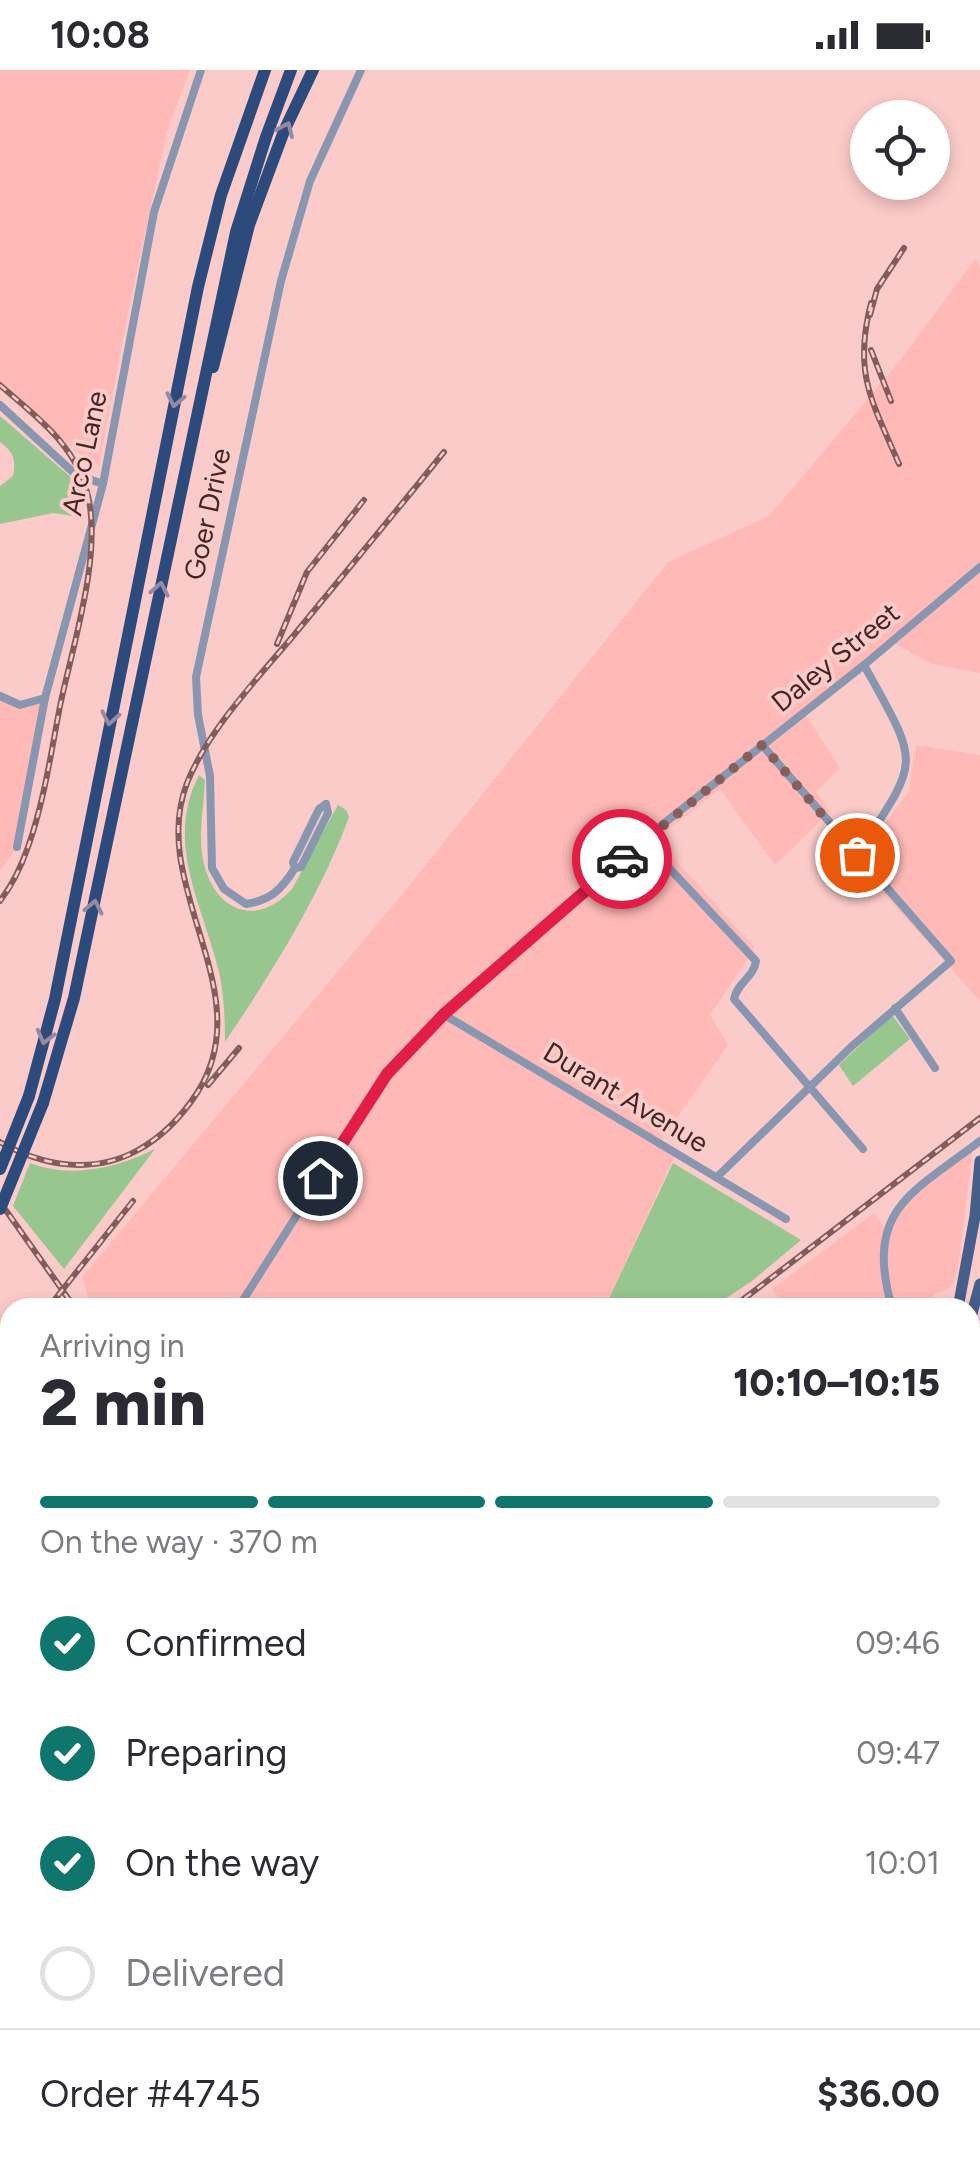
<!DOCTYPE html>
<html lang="en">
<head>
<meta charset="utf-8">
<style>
	:root { --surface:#fff; --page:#f2f2f3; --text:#2b2b33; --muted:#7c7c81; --line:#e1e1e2; --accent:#0f766e }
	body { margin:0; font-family:Figtree,sans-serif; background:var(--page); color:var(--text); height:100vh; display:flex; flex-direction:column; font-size:38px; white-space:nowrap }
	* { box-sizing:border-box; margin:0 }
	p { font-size:32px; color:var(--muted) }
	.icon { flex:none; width:55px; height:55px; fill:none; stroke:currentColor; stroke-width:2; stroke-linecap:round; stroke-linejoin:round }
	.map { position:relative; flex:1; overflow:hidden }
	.side { position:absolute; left:0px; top:1228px; width:980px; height:882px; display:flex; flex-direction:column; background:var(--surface); border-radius:30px 30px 0 0; box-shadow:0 5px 15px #0003 }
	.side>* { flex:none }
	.controls { position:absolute; left:850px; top:30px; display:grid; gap:20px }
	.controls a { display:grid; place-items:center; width:100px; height:100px; border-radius:50%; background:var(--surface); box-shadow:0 5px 15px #0003; font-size:50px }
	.pin { position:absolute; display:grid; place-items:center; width:85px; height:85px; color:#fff; margin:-42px; border:5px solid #fff; border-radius:50%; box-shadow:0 2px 10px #0007 }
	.courier { position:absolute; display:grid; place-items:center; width:100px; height:100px; margin:-50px; border:8px solid #e11d48; border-radius:50%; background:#fff; color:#222; box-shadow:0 2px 12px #0007 }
	.summary em { font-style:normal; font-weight:800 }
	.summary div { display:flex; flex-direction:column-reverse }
	.summary { display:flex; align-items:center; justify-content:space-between; height:170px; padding:0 40px }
	h1 { font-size:65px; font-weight:800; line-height:75px }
	.bar { display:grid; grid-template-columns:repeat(4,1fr); gap:15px 10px; align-content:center; height:120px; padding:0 40px }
	.bar i { height:12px; border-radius:8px; background:var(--line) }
	.bar .active { background:var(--accent) }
	.bar p { grid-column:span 4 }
	.line { display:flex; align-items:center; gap:25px; padding:0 40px; border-top:2px solid var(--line) }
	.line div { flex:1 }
	ol { padding:0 40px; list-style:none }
	li { display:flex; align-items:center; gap:30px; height:110px }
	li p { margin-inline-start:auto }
	li .icon { padding:10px; border-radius:50%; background:var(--accent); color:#fff; stroke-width:4 }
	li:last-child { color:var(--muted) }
	li i { width:55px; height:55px; border:5px solid var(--line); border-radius:50% }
	.status { display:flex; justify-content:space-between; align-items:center; height:70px; padding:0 50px; background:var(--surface); direction:ltr }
	.status svg { height:28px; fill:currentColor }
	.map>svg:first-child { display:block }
	.built { fill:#ffbab7 }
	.green { fill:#97c68f }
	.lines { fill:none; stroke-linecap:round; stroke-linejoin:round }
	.stream { stroke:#c287cd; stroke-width:2.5 }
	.street { stroke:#8896b0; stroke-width:8 }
	.secondary { stroke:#61769a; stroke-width:10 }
	.primary { stroke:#455e8a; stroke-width:11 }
	.highway { stroke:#2d4a7c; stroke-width:12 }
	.rail-casing { stroke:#805c5b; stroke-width:6 }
	.rail { stroke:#fbcbc9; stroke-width:2.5; stroke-dasharray:8; stroke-linecap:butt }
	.highway-bridge { stroke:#2d4a7c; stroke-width:12 }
	.oneway { stroke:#948aa2 }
	.done { stroke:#835f5e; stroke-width:10; stroke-dasharray:0 18 }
	.route { stroke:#e11d48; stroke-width:12 }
	.labels { text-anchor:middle; stroke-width:8; stroke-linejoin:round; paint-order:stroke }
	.street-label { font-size:28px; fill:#432524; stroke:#fbcbc9 }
</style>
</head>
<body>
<div class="status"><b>10:08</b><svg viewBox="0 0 49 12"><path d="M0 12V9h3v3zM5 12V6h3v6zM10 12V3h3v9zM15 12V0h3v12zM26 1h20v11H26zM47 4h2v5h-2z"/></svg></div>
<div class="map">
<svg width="980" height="2108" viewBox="0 0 980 2108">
	<rect width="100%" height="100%" fill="#fbcbc9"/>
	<g class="built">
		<path d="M0 0H190L167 61 129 238 99 395 86 390 0 310Z"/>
		<path d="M975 189 980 197V603L932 594 891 571 804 642 840 698 816 722 830 742 775 795 720 719 656 769 755 878 710 945 728 975 660 1072 676 1083 605 1237H95L88 1228 82 1207 404 822 668 492 769 446 899 292Z"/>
		<path d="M0 626 20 635 45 628 17 777 0 801Z"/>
		<path d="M916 675 980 685V931L860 797 878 762 909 722Z"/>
		<path d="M973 1076 959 1190 955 1210 949 1219 935 1224 928 1234 911 1238 784 1237 772 1219 874 1143 885 1159 893 1143Z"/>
		<path d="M980 1278V1484L976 1485 970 1467V1284Z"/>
	</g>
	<g class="green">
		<path d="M0 346 74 410 82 428 79 447 53 443 0 454V416L13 406C16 390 14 382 0 372Z"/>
		<path d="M199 705 205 710C204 735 198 764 203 789 212 839 255 860 292 819L338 735 346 740 349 747C320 826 272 902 225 972 225 948 224 925 219 902 203 835 164 773 199 705Z"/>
		<path d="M892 945 910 969 853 1016 839 995Z"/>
		<path d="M155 1079 64 1199 13 1136 30 1093C71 1109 117 1098 155 1079Z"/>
		<path d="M673 1093 801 1170 752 1211 713 1237H605Z"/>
		<path d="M970 1502 980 1528V1967L974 1970 970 2020V1815L979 1801 970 1781Z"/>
		<path d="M376 2100H957L946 2108H368Z"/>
	</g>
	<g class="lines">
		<g class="stream">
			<path d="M970 1863 980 1849"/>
			<path d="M617 2100 620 2108"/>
			<path d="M740 2108 745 2100"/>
		</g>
		<g class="street">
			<path d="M0 335 75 404 103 414"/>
			<path d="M0 626 20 635 45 628"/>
			<path d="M326 734 328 743 301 797 295 798C281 820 271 830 246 834L224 819 212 798 210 706 198 645 196 607 281 211 310 111 361 0"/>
			<path d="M643 770 756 891C754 907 737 913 734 929L863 1079"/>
			<path d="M17 777 45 628 103 414 154 142 201 0"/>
			<path d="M857 785C921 687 921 698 864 595"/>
			<path d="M295 798 293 792 319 739 326 734"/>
			<path d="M895 938 935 998"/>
			<path d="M443 944 786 1149"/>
			<path d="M717 1107 852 976 951 891 762 675"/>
			<path d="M238 1238 387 1003 443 944 643 770 864 595 980 497"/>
			<path d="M892 1238C864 1139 911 1124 980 1071"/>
			<path d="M0 1296 10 1302"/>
			<path d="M970 1440 980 1443"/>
			<path d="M0 1582 10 1566"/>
			<path d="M0 1867 10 1868"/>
			<path d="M0 2043 10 2058"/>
			<path d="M37 2100 42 2108"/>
			<path d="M189 2108 199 2100"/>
		</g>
		<g class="secondary">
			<path d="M911 1238 928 1234 938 1238"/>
			<path d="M970 1256 980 1262"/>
			<path d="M0 1838 10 1831"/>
			<path d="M0 1915 10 1930"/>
			<path d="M122 2100 128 2108"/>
		</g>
		<g class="primary">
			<path d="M958 1238 975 1146 980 1091"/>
			<path d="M970 1251 980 1214"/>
			<path d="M279 2108 286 2100"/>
		</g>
		<g class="highway">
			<path d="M213 297 249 155 284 61 313 0"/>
			<path d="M29 1026 55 929 198 217 221 125 265 0"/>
			<path d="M43 1033 74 928 236 162 266 67 291 0"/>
		</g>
		<g class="rail-casing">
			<g id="rail">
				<path d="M871 233C853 304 872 331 899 394"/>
				<path d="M870 245 877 219 904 178"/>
				<path d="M871 280 891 331"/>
				<path d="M0 315C37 348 76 374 88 426 102 486 73 574 60 636 51 683 44 732 28 777 21 797 13 814 0 831"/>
				<path d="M277 574 307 502 364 430"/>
				<path d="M208 1015 239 978"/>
				<path d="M0 1072C42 1096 93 1105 138 1080 162 1067 182 1046 197 1023 262 922 147 817 187 713 208 660 258 608 294 565 344 504 394 444 444 382"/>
				<path d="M0 1132 75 1238"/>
				<path d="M48 1238 133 1131"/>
				<path d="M732 1238 980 1048"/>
				<path d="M0 1297 10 1285"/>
				<path d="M0 1647 10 1631"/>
				<path d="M0 1703 10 1695"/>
				<path d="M0 1802 10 1794"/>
			</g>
		</g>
		<use href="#rail" class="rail"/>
		<g class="highway-bridge">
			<path d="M0 1099 29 1026"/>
			<path d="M0 1139 43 1033"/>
		</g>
	</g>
	<defs><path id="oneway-chevron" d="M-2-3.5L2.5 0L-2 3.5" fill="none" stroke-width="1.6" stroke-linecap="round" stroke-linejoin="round" transform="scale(2.5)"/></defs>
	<g class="oneway">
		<use href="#oneway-chevron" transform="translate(286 59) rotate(-66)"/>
		<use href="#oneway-chevron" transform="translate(175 330) rotate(102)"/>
		<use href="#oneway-chevron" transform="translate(160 519) rotate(-79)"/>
		<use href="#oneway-chevron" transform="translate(110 648) rotate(101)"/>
		<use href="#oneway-chevron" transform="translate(94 837) rotate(-78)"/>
		<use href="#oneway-chevron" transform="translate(45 967) rotate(105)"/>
	</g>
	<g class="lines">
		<path class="done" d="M622 789 762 675 857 785"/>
		<path class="route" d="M320 1108 387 1004 444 944 622 789"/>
	</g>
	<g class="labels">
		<g class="street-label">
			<text transform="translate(84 383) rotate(-78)" y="10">Arco Lane</text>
			<text transform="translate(207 444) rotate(-78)" y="10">Goer Drive</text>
			<text transform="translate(835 587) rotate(-39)" y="10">Daley Street</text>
			<text transform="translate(626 1027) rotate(31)" y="10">Durant Avenue</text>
		</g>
	</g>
</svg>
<div class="controls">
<a><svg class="icon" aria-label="locate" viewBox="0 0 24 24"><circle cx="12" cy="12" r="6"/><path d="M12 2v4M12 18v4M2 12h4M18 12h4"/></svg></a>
</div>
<div class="pin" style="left:857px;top:785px;background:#ea580c"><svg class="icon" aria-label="bag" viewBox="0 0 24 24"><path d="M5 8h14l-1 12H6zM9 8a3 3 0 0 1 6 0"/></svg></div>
<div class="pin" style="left:320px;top:1108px;background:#1f2937"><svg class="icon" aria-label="home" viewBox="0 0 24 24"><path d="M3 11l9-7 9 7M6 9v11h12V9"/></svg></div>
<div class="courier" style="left:622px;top:789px"><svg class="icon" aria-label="car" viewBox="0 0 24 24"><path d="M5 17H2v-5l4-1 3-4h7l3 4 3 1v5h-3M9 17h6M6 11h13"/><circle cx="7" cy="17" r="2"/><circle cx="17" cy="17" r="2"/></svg></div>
<section class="side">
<div class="summary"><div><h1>2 min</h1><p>Arriving in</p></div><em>10:10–10:15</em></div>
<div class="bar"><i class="active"></i><i class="active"></i><i class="active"></i><i></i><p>On the way · 370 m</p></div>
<ol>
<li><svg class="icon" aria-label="check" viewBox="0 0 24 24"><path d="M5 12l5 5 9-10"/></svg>Confirmed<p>09:46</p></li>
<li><svg class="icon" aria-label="check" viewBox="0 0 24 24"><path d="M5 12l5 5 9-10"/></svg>Preparing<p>09:47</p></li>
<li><svg class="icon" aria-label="check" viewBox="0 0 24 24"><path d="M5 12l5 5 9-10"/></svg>On the way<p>10:01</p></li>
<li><i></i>Delivered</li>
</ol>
<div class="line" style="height:130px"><div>Order #4745</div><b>$36.00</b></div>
</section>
</div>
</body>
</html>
